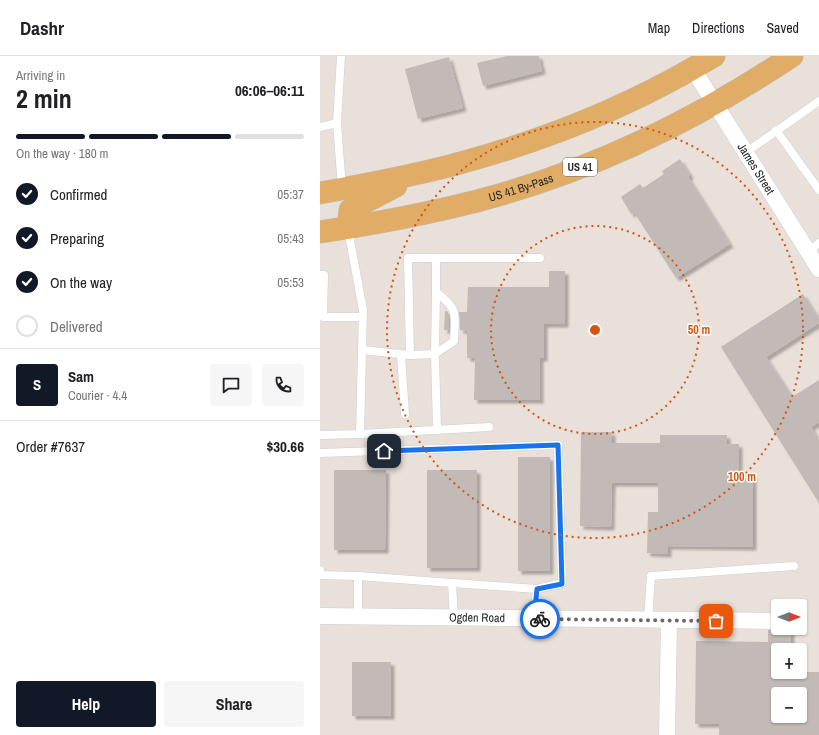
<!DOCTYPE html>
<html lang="en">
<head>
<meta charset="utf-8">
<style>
	:root { --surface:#fff; --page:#f6f6f6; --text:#202124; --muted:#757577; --line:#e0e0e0; --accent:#111827 }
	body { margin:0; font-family:"Archivo Narrow",sans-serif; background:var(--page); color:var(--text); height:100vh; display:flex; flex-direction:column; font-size:15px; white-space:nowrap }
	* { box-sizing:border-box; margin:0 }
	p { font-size:13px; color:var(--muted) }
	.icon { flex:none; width:22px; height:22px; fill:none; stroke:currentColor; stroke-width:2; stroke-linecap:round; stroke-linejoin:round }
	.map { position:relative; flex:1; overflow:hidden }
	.details { display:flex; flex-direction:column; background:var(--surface); width:320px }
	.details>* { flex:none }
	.needle { width:26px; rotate:90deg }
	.controls { position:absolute; left:451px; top:543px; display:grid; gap:8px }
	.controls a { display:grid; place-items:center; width:36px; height:36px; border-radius:4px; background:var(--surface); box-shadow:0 1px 3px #0004; font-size:20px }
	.pin { position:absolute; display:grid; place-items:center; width:34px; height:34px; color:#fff; margin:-17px; border-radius:8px; box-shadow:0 2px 6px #0006 }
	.courier { position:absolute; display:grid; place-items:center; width:40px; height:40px; margin:-20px; border:3px solid #1a73e8; border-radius:50%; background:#fff; color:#222; box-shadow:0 1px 5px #0007 }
	.overview em { font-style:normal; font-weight:800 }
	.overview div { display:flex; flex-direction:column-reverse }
	.overview { display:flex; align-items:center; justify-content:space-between; height:68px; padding:0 16px }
	h1 { font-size:26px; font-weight:800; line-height:30px }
	.bar { display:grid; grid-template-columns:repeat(4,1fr); gap:6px 4px; align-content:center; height:48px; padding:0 16px }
	.bar i { height:5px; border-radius:3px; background:var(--line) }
	.bar .active { background:var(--accent) }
	.bar p { grid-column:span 4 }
	.line { display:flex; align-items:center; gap:10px; padding:0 16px; border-top:1px solid var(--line) }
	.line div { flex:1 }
	.round { display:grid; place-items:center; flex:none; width:42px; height:42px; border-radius:4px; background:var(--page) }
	ol { padding:0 16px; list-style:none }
	li { display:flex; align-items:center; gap:12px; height:44px }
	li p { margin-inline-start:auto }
	li .icon { padding:4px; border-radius:50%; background:var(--accent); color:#fff; stroke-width:4 }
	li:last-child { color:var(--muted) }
	li i { width:22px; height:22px; border:2px solid var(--line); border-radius:50% }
	.cta { display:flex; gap:8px; margin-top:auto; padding:8px 16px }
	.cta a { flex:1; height:46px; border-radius:4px; background:var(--accent); color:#fff; font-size:16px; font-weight:800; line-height:46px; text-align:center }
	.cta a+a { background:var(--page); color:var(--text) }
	header { display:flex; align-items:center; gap:24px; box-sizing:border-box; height:56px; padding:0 20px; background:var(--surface); border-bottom:1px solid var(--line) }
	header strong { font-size:19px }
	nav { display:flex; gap:22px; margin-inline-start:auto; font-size:14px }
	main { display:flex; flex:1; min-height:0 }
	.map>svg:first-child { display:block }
	.building { fill:#c1bab7; fill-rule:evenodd; filter:url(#shadow) }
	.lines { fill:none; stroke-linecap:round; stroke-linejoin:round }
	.lane-casing { stroke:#c9ced8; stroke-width:9 }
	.street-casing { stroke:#c9ced8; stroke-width:17 }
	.primary-casing { stroke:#bebebe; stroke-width:23 }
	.lane { stroke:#fff; stroke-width:8 }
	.street { stroke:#fff; stroke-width:16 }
	.primary { stroke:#e1ad66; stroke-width:22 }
	.done { stroke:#6b6866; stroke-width:4; stroke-dasharray:0 7.2 }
	.route { stroke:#1a73e8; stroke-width:5 }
	.ring { fill:none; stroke:#d5540f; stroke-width:2; stroke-dasharray:2 4 }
	.labels { text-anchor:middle; stroke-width:3; stroke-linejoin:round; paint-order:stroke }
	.shield { fill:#fff; stroke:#686868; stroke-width:1 }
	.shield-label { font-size:11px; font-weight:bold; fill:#272727 }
	.street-label { font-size:12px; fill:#272727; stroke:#fff }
	.centre { fill:#d5540f; stroke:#fff; stroke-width:2 }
	.ring-label { font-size:12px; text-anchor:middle; font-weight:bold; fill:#d5540f; stroke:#fff; stroke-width:3; stroke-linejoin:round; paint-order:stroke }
</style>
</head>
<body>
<header>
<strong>Dashr</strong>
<nav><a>Map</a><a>Directions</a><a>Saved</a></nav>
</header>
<main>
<section class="details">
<div class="overview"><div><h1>2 min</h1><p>Arriving in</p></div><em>06:06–06:11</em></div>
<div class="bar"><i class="active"></i><i class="active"></i><i class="active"></i><i></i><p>On the way · 180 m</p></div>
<ol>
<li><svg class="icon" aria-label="check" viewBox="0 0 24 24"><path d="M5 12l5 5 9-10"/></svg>Confirmed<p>05:37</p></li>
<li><svg class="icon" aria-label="check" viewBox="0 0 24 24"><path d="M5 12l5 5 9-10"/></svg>Preparing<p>05:43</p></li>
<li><svg class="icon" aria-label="check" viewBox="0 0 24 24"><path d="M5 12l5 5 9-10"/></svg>On the way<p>05:53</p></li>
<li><i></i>Delivered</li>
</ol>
<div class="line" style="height:72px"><b class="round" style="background:var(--accent);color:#fff">S</b><div><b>Sam</b><p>Courier · 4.4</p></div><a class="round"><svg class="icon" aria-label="chat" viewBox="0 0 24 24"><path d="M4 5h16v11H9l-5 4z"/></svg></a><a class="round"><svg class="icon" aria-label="phone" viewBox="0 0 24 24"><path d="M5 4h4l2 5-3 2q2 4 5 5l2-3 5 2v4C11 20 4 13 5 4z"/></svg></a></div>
<div class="line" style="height:52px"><div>Order #7637</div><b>$30.66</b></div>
<div class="cta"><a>Help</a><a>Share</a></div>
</section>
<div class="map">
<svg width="499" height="679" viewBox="0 0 499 679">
	<defs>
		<filter id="shadow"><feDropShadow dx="3.5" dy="3.5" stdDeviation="1" flood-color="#0004"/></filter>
	</defs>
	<rect width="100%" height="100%" fill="#e9e0da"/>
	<g class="building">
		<path d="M187 0H219L222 15 163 30 157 7Z"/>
		<path d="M129 1 143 52 98 63 85 13Z"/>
		<path d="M360 103 370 119 368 121 410 188 356 222 314 156 311 158 301 141 320 128 323 132 344 118 342 115Z"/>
		<path d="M229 215H245V268H224V302H220V344H154L155 302H147V275L140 274 139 256H147L148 231H229Z"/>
		<path d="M483 238 499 263V267L446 301 472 341 499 324V366L491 371 499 384V447L401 291Z"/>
		<path d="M125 255H127L129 258V274H124Z"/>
		<path d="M261 376H292V387H340V379H407V388H419V418H433V491L348 490V498L327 497 328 456H338V427H292L291 471 260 470Z"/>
		<rect x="198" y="401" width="32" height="114"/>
		<path d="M14 414H66L65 494H14Z"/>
		<rect x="107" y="414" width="50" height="98"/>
		<path d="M448 574H471V594H458V616H499V679H399V668H375L376 585 448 586ZM458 638H480V660H458Z"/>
		<rect x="32" y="606" width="39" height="54"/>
	</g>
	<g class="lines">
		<g class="lane-casing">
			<g id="lane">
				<path d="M17 67 21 0"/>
				<path d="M0 71 17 67 22 132"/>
				<path d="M456 74 499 134"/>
				<path d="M425 97 499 45"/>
				<path d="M488 196 499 187"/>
				<path d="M116 202V236C139 254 135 257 134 285L115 298 117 374"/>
				<path d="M0 219H4L3 261H42"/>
				<path d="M42 294 90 299 115 298 116 236"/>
				<path d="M81 299 85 358"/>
				<path d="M90 299 88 202H220"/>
				<path d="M40 378 169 371"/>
				<path d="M0 379 40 378 43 254 28 173"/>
				<path d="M0 397 238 389 242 527 217 533 214 563"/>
				<path d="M0 514V519L38 520"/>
				<path d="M132 527 217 533"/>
				<path d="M38 561V520L132 527 134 562"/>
				<path d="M328 564 331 520 474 510"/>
			</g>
		</g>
		<g class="street-casing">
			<g id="street">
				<path id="s1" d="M373 13 499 213"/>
				<path id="s2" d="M0 560 458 565"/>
				<path d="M347 679 349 564"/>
			</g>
		</g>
		<g class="primary-casing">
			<g id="primary">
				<path d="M0 137C47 128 94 120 140 107 229 83 315 48 394 0"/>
				<path d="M28 172 30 154 76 130"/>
				<path id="s3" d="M0 176C53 168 106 158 157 145 269 116 376 64 472 0"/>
			</g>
		</g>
		<use href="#lane" class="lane"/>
		<use href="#street" class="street"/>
		<use href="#primary" class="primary"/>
	</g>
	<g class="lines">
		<path class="done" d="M220 563 396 565"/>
		<path class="route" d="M64 395 238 389 242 528 217 533 214 563H220"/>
	</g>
	<g class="ring">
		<circle cx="275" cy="274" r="104"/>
		<circle cx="275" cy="274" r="208"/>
	</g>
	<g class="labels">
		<rect class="shield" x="243" y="102" width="34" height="18" rx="3"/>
		<g class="shield-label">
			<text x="260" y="115">US 41</text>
		</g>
		<g class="street-label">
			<text dy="4" stroke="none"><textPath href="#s1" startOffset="118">James Street</textPath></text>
			<text dy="4" stroke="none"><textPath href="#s3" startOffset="206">US 41 By-Pass</textPath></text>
			<text dy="4" stroke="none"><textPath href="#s2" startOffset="157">Ogden Road</textPath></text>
		</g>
	</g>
	<circle cx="275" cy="274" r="6" class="centre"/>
	<g class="ring-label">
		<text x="379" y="278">50 m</text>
		<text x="422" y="425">100 m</text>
	</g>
</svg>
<div class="controls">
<a><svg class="needle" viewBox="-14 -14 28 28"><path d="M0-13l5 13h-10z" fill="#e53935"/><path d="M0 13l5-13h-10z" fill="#757577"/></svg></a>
<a>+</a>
<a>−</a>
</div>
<div class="pin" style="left:396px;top:565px;background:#ea580c"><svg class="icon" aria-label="bag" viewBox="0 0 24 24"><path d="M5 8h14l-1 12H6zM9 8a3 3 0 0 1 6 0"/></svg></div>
<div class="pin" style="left:64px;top:395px;background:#1f2937"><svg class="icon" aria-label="home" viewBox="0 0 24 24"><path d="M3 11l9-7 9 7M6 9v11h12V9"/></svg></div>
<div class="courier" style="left:220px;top:563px"><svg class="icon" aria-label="bike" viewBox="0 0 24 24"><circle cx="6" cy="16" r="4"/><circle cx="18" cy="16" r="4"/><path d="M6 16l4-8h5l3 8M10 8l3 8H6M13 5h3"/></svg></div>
</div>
</main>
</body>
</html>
